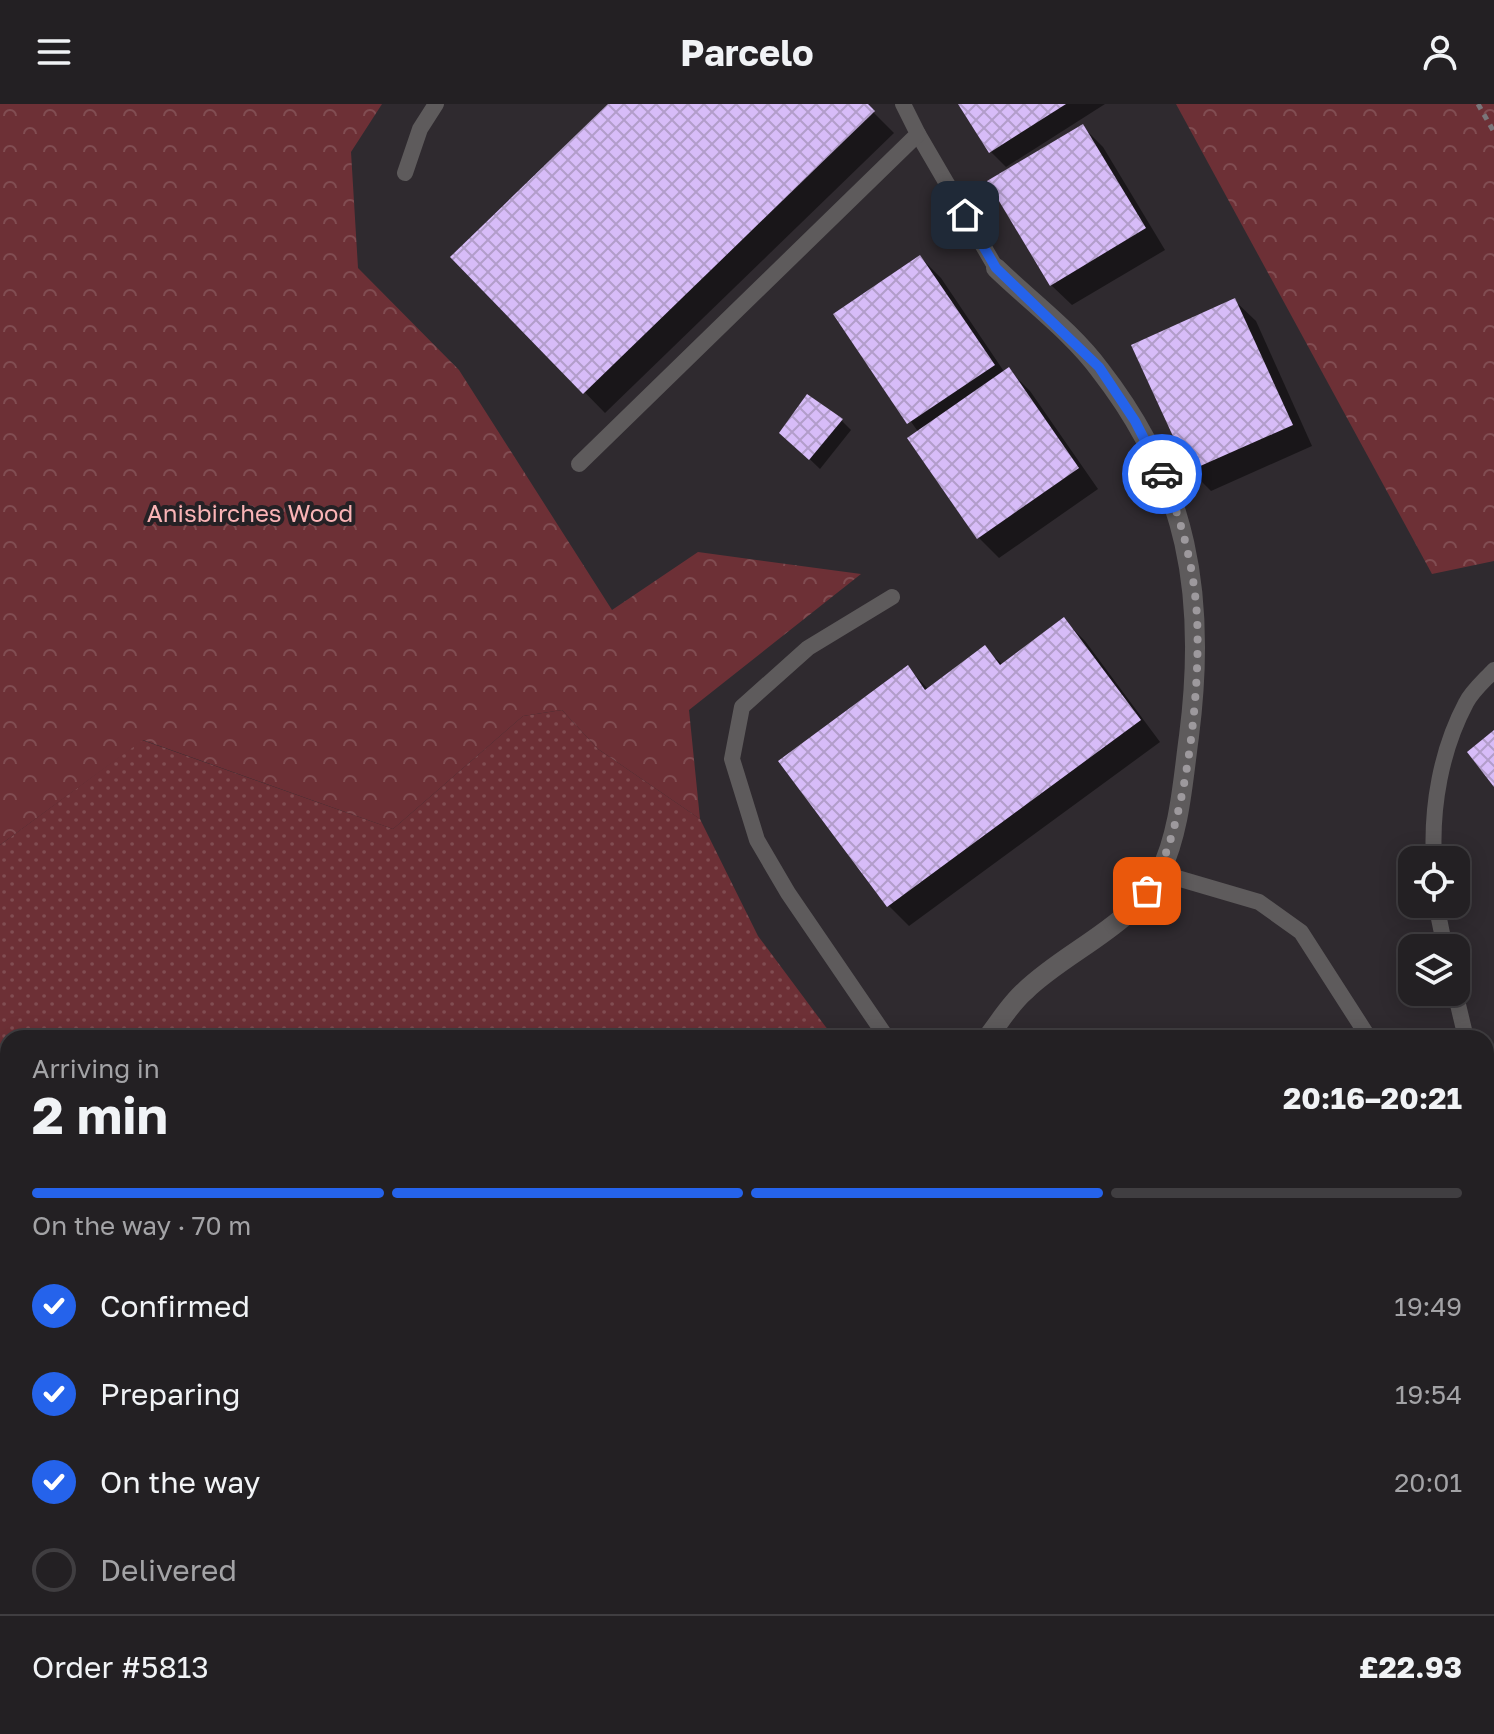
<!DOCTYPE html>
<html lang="en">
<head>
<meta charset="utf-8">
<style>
	:root { --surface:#232023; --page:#2b282b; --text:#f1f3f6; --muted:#a3a3a6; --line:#403e41; --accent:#2563eb }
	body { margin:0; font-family:"Golos Text",sans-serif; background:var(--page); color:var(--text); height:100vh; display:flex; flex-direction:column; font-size:30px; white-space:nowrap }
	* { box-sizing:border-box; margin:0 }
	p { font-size:26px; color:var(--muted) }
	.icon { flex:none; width:44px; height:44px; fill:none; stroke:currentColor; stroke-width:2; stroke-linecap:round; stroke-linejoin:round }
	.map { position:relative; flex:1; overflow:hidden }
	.drawer { position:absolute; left:0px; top:926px; width:1494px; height:704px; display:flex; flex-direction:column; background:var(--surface); border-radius:24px 24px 0 0; box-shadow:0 4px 20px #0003,0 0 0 2px var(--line) }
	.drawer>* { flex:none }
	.fabs { position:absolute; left:1398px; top:742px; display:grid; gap:16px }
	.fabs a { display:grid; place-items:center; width:72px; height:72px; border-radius:16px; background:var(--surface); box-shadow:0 4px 20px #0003,0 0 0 2px var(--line); font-size:40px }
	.pin { position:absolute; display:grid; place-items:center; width:68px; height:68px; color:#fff; margin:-34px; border-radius:16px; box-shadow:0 4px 12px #0006 }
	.courier { position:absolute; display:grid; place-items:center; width:80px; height:80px; margin:-40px; border:6px solid #2563eb; border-radius:50%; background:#fff; color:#222; box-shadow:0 2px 10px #0007 }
	.head em { font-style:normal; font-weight:700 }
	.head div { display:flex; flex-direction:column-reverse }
	.head { display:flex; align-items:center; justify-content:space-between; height:136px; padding:0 32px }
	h1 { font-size:52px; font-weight:700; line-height:60px }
	.bar { display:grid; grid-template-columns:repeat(4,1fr); gap:12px 8px; align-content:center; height:96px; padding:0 32px }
	.bar i { height:10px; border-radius:6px; background:var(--line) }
	.bar .on { background:var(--accent) }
	.bar p { grid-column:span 4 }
	.line { display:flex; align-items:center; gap:20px; padding:0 32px; border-top:2px solid var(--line) }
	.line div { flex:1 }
	ol { padding:0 32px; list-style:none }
	li { display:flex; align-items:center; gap:24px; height:88px }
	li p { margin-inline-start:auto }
	li .icon { padding:8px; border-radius:50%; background:var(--accent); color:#fff; stroke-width:4 }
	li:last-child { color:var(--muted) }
	li i { width:44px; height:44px; border:4px solid var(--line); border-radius:50% }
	header { display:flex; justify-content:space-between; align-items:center; height:104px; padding:0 32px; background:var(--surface); font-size:36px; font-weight:700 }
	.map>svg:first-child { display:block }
	.grass { fill:url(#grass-dots) }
	.forest { fill:url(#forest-crowns) }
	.shadow { fill:#0007 }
	.building { fill:url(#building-cross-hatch) }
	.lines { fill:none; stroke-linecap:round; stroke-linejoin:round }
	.path { stroke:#7a767a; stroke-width:5; stroke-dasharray:6 6; stroke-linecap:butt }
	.service { stroke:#5e5b5c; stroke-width:16 }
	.minor { stroke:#5e5b5c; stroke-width:20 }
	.done { stroke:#9d999d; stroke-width:8; stroke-dasharray:0 14.4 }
	.route { stroke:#2563eb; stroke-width:10 }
	.labels { text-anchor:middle; stroke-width:8; stroke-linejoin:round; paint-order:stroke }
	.park-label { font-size:24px; fill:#fab4b6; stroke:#252125 }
</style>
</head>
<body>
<header><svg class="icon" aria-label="menu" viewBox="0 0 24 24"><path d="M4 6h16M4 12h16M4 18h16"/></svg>Parcelo<svg class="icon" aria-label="person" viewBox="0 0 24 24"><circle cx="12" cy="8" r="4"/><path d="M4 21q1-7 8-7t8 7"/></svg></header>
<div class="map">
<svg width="1494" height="1630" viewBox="0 0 1494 1630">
	<defs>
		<pattern id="grass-dots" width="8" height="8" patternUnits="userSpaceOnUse" patternTransform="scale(2)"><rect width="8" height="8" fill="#6d3036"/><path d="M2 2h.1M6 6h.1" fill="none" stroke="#814d52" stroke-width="1.8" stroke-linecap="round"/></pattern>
		<pattern id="forest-crowns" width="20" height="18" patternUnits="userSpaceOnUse" patternTransform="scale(2)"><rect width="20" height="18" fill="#6d3036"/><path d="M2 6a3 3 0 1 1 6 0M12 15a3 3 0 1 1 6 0" fill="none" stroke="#814d52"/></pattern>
		<pattern id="building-cross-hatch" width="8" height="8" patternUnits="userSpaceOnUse" patternTransform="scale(2)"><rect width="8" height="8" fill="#d7bcf8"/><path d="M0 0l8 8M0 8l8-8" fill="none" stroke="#b29dca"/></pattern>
	</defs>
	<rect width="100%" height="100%" fill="#2f2a2f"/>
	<g class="grass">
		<path d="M562 606 598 645 700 715 758 832 834 934H8V1622H518L510 1630H0V741L142 636 393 725 523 612Z"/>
		<path d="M1105 1622H1150L1139 1630H1112Z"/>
		<path d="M1225 1622H1271L1267 1630H1233Z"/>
	</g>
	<g class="forest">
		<path d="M0 0H382L351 48 358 164 459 266 612 506 698 448 861 470 689 606 700 715 598 645 562 606 523 612 393 725 143 636 0 741Z"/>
		<path d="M1176 0H1494V457L1432 470Z"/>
		<path d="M1486 1096C1494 1124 1494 1140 1486 1167Z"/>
		<path d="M1494 1221V1285L1486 1287V1223Z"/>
	</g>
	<g class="shadow">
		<path d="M611 0H865L894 29 605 309 453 153Z"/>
		<path d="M960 0H1105L1006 63 991 48Z"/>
		<path d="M1083 23 1103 43 1165 146 1072 201 1051 181Z"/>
		<path d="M920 153 941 174 1005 269 1009 266 1030 287 1098 385 999 454 979 434 919 329 836 211Z"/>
		<path d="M1235 197 1256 217 1312 342 1211 387 1190 366Z"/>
		<path d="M841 316 851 326 820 365 792 338Z"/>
		<path d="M1064 516 1085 537 1160 638 909 822 889 802 781 657 908 564 929 586 985 544 1003 561Z"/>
	</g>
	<g class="building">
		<path d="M608 0H868L875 7 583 290 450 153Z"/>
		<path d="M958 0H1066L989 49Z"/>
		<path d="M1083 20 1146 124 1050 182 987 77Z"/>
		<path d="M920 151 995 261 907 320 833 210Z"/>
		<path d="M1235 194 1293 321 1189 367 1131 241Z"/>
		<path d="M1009 263 1079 364 977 435 907 334Z"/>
		<path d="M807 290 843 315 809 356 779 329Z"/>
		<path d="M1064 513 1141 616 887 803 778 657 908 561 925 586 985 541 1000 561Z"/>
		<path d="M1494 626V683L1467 648Z"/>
	</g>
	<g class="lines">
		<g class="path">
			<path d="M1478 0 1494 28"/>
			<path d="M497 1630 506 1622"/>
		</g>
		<g class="service">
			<path d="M918 30 996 164"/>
			<path d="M405 69 420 25 436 0"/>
			<path d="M579 360 918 30 903 0"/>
			<path d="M1434 756C1431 703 1441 646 1466 599 1472 587 1485 576 1494 566"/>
			<path d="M1160 769 1259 798 1301 828 1369 934"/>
			<path d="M1436 800 1445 844"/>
			<path d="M1455 888 1466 934"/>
			<path d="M887 934 788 789 757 736 732 655 742 603 808 544 892 493"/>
			<path d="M1486 1022 1494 1057"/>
			<path d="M1486 1160 1494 1165"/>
		</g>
		<g class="minor">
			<path d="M987 934C999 919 1010 900 1025 887 1067 846 1134 822 1160 768 1180 728 1183 675 1189 632 1207 492 1188 379 1100 266 1072 228 1030 197 996 164"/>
			<path d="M1486 1199 1493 1197"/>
			<path d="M551 1630 558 1622"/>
		</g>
	</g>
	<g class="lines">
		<path class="done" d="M1147 787C1187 732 1203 570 1196 500 1192 456 1180 411 1162 370"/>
		<path class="route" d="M965 111 996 164 1099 263 1135 317 1162 370"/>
	</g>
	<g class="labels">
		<g class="park-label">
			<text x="250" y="418">Anisbirches Wood</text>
		</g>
	</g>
</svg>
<div class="fabs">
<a><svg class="icon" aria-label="locate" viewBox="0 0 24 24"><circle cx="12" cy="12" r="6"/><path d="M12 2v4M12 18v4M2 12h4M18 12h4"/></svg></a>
<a><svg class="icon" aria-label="layers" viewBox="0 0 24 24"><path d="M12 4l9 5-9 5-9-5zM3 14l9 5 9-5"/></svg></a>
</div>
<div class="pin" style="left:1147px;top:787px;background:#ea580c"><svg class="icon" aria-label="bag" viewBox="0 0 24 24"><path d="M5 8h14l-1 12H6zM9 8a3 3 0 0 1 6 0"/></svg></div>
<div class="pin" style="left:965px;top:111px;background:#1f2937"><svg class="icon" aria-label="home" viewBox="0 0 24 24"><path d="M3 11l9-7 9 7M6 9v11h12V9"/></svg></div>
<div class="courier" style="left:1162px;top:370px"><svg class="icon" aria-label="car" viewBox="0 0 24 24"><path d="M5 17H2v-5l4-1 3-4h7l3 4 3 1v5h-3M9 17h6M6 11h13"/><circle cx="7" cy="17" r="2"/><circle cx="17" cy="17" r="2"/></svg></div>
<section class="drawer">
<div class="head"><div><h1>2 min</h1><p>Arriving in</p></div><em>20:16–20:21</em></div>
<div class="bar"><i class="on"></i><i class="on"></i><i class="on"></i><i></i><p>On the way · 70 m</p></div>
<ol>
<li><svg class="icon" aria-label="check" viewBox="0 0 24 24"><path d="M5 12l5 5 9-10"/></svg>Confirmed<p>19:49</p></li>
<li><svg class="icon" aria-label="check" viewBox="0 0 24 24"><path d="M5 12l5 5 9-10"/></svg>Preparing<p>19:54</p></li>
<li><svg class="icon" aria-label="check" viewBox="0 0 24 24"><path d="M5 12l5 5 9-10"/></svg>On the way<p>20:01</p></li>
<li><i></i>Delivered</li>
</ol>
<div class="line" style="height:104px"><div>Order #5813</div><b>£22.93</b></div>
</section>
</div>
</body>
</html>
